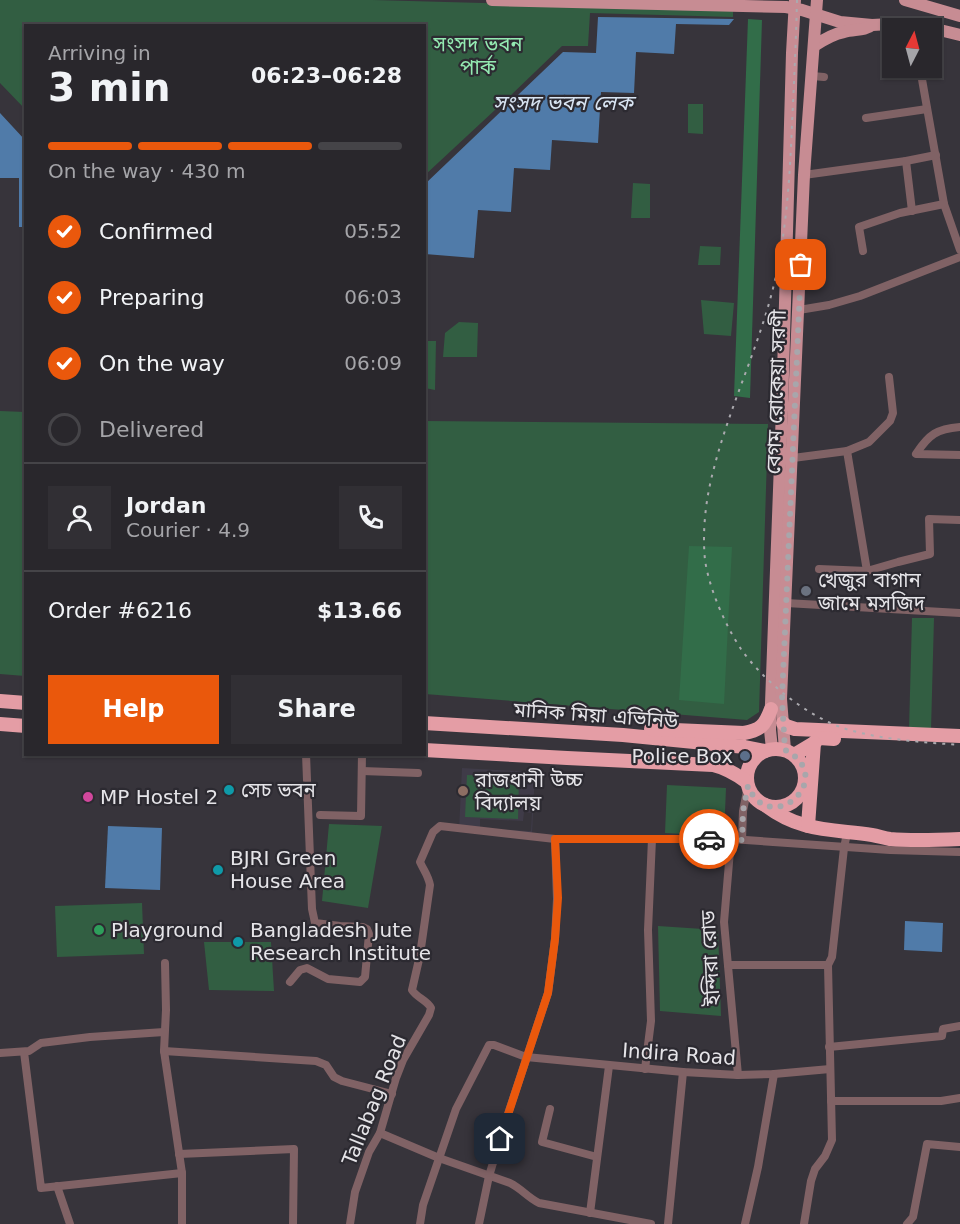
<!DOCTYPE html>
<html lang="en">
<head>
<meta charset="utf-8">
<style>
	:root { --surface:#29272c; --page:#312f34; --text:#f1f3f6; --muted:#a5a5a9; --line:#454448; --accent:#ea580c }
	body { margin:0; font-family:"DejaVu Sans","Noto Sans Bengali",sans-serif; background:var(--page); color:var(--text); height:100vh; display:flex; flex-direction:column; font-size:22px; white-space:nowrap }
	* { box-sizing:border-box; margin:0 }
	p { font-size:20px; color:var(--muted) }
	.icon { flex:none; width:33px; height:33px; fill:none; stroke:currentColor; stroke-width:2; stroke-linecap:round; stroke-linejoin:round }
	.map { position:relative; flex:1; overflow:hidden }
	.details { position:absolute; left:24px; top:24px; width:402px; height:732px; display:flex; flex-direction:column; background:var(--surface); border-radius:0px; box-shadow:0 2px 4px #0004,0 0 0 2px var(--line) }
	.details>* { flex:none }
	.needle { width:39px; rotate:6deg }
	.fabs { position:absolute; left:882px; top:18px; display:grid; gap:12px }
	.fabs a { display:grid; place-items:center; width:60px; height:60px; border-radius:0px; background:var(--surface); box-shadow:0 2px 4px #0004,0 0 0 2px var(--line); font-size:30px }
	.pin { position:absolute; display:grid; place-items:center; width:51px; height:51px; color:#fff; margin:-26px; border-radius:12px; box-shadow:0 3px 9px #0006 }
	.courier { position:absolute; display:grid; place-items:center; width:60px; height:60px; margin:-30px; border:4px solid #ea580c; border-radius:50%; background:#fff; color:#222; box-shadow:0 2px 8px #0007 }
	.headline em { font-style:normal; font-weight:700 }
	.headline div { display:flex; flex-direction:column-reverse }
	.headline { display:flex; align-items:center; justify-content:space-between; height:102px; padding:0 24px }
	h1 { font-size:39px; font-weight:700; line-height:45px }
	.bar { display:grid; grid-template-columns:repeat(4,1fr); gap:9px 6px; align-content:center; height:72px; padding:0 24px }
	.bar i { height:8px; border-radius:4px; background:var(--line) }
	.bar .active { background:var(--accent) }
	.bar p { grid-column:span 4 }
	.line { display:flex; align-items:center; gap:15px; padding:0 24px; border-top:2px solid var(--line) }
	.line div { flex:1 }
	.round { display:grid; place-items:center; flex:none; width:63px; height:63px; border-radius:0px; background:var(--page) }
	ol { padding:0 24px; list-style:none }
	li { display:flex; align-items:center; gap:18px; height:66px }
	li p { margin-inline-start:auto }
	li .icon { padding:6px; border-radius:50%; background:var(--accent); color:#fff; stroke-width:4 }
	li:last-child { color:var(--muted) }
	li i { width:33px; height:33px; border:3px solid var(--line); border-radius:50% }
	.cta { display:flex; gap:12px; margin-top:auto; padding:12px 24px }
	.cta a { flex:1; height:69px; border-radius:0px; background:var(--accent); color:#fff; font-size:24px; font-weight:700; line-height:69px; text-align:center }
	.cta a+a { background:var(--page); color:var(--text) }
	.map>svg:first-child { display:block }
	.built { fill:#3f3b48; fill-rule:evenodd }
	.green { fill:#325e42 }
	.forest { fill:#326d49 }
	.water { fill:#507ba9 }
	.lines { fill:none; stroke-linecap:round; stroke-linejoin:round }
	.street { stroke:#806265; stroke-width:8 }
	.primary { stroke:#c78c93; stroke-width:12 }
	.highway { stroke:#e49da5; stroke-width:14 }
	.rail { stroke:#abaaaf; stroke-width:2; stroke-dasharray:3 6; stroke-linecap:butt }
	.done { stroke:#a8a6ab; stroke-width:6; stroke-dasharray:0 10.8 }
	.route { stroke:#ea580c; stroke-width:8 }
	.worship-dot { fill:#6b7280; stroke:#2c2a31; stroke-width:2 }
	.service-dot { fill:#5c6f8a; stroke:#2c2a31; stroke-width:2 }
	.culture-dot { fill:#0f9aa8; stroke:#2c2a31; stroke-width:2 }
	.education-dot { fill:#8d6e63; stroke:#2c2a31; stroke-width:2 }
	.hotel-dot { fill:#d1479c; stroke:#2c2a31; stroke-width:2 }
	.leisure-dot { fill:#2e9e5b; stroke:#2c2a31; stroke-width:2 }
	.labels { text-anchor:middle; stroke-width:4.5; stroke-linejoin:round; paint-order:stroke }
	.park-label { font-size:20px; fill:#94eab2; stroke:#2c2a31 }
	.street-label { font-size:20px; fill:#e5e4e8; stroke:#2c2a31 }
	.poi-label { font-size:20px; fill:#e5e4e8; stroke:#2c2a31; text-anchor:start }
	.water-label { font-size:21px; font-style:italic; fill:#d8e4f2; stroke:#2c2a31 }
</style>
</head>
<body>
<div class="map">
<svg width="960" height="1224" viewBox="0 0 960 1224">
	<rect width="100%" height="100%" fill="#37343b"/>
	<path class="built" d="M462 768 535 772 532 834 459 830ZM524 812 532 813 531 831 480 829V819L523 821Z"/>
	<g class="green">
		<path d="M0 0H373L733 10V17L590 13 588 46H562L510 96 425 175 424 26H26L25 109 0 83Z"/>
		<path d="M688 104H703V134L688 133Z"/>
		<path d="M633 183 650 184V218H631Z"/>
		<path d="M700 246 721 247 720 265H698Z"/>
		<path d="M701 300 734 303 731 336 704 334Z"/>
		<path d="M459 322 478 323 477 357H443L445 333Z"/>
		<path d="M425 341H436L435 390 425 388Z"/>
		<path d="M0 411 25 412V676L0 674Z"/>
		<path d="M424 421 768 424 759 712 747 720 425 694Z"/>
		<path d="M912 618H934L931 730H909Z"/>
		<path d="M467 775 519 777 518 819 465 817Z"/>
		<path d="M667 785 726 788 724 836 665 833Z"/>
		<path d="M329 824 382 826 368 908 322 901Z"/>
		<path d="M142 903 144 954 57 957 55 906Z"/>
		<path d="M658 926 718 930 721 1016 660 1011Z"/>
		<path d="M204 942H271L274 991 209 990Z"/>
	</g>
	<g class="forest">
		<path d="M748 19 762 20 750 398 734 396Z"/>
		<path d="M689 546 732 547 724 704 679 700Z"/>
	</g>
	<g class="water">
		<path d="M598 17 734 19 729 25 676 24 674 54 636 52 634 93 601 92 598 143 552 140 550 170 514 168 511 212 478 210 474 258 425 254V184L563 52 596 53Z"/>
		<path d="M0 113 25 140V227H19V178H0Z"/>
		<path d="M108 826 162 828 160 890 105 888Z"/>
		<path d="M905 921 943 923 942 952 904 950Z"/>
	</g>
	<g class="lines">
		<g class="street">
			<path d="M920 68 944 204 960 250"/>
			<path d="M812 76 824 77"/>
			<path d="M866 118 927 109"/>
			<path d="M906 161 912 211"/>
			<path d="M804 175 906 161 936 155"/>
			<path d="M863 251 859 227 900 213 944 204"/>
			<path d="M799 310 829 305 860 296 960 257"/>
			<path d="M960 427C937 429 929 434 916 454L960 455"/>
			<path d="M847 451 869 442 890 421 893 413 889 377"/>
			<path d="M793 458 847 451 867 571"/>
			<path d="M819 569 867 571 898 562 930 554 929 519 960 520"/>
			<path d="M786 603 960 613"/>
			<path d="M362 771 418 773"/>
			<path d="M320 815 361 816 362 754"/>
			<path d="M731 839 724 922 738 1075"/>
			<path d="M742 840 743 811 748 786"/>
			<path d="M728 965H828"/>
			<path d="M290 982 300 970 307 968 328 979 360 982 365 977 369 934 367 929 363 927 340 926 315 923 312 909 306 754"/>
			<path d="M829 1047 942 1036 943 1029 960 1026"/>
			<path d="M164 1051 316 1061 326 1065 334 1077 342 1081 392 1094"/>
			<path d="M24 1052 41 1188 182 1173 164 1051 166 1010 165 963"/>
			<path d="M0 1053 29 1051 41 1043 90 1037 164 1032"/>
			<path d="M645 1069 651 1021 648 930 652 839"/>
			<path d="M831 1101H941L960 1098"/>
			<path d="M550 1109 542 1142 597 1157"/>
			<path d="M380 1133 439 1158 510 1183C522 1189 527 1197 539 1203L651 1224"/>
			<path d="M179 1154 294 1149 293 1224"/>
			<path d="M57 1186 70 1224"/>
			<path d="M590 1213 609 1066"/>
			<path d="M182 1224V1173"/>
			<path d="M350 1224 355 1192 369 1152 380 1133 396 1078 403 1060 429 1015 431 1008C427 1000 417 998 412 990L420 955 430 885C428 875 424 871 420 862L433 832 440 826 555 839"/>
			<path d="M420 1224 423 1205 456 1109 489 1045H494L526 1057 683 1072 738 1075 774 1074 830 1069"/>
			<path d="M479 1224 489 1176 506 1120 548 993 555 939 557 899 555 839H731L890 850 960 852"/>
			<path d="M668 1224 683 1072"/>
			<path d="M745 1224 758 1167 774 1074"/>
			<path d="M804 1224 811 1181 815 1169 825 1156 832 1140 828 965 832 957 844 848 847 833"/>
			<path d="M907 1224 913 1217 927 1144 960 1147"/>
		</g>
		<g class="primary">
			<path d="M492 0 786 7 802 10 840 22 872 25"/>
			<path d="M905 0 960 16"/>
			<path d="M814 46C823 40 833 34 844 32 854 29 865 31 872 25L911 23 960 35"/>
			<path d="M772 749 770 730 782 410 792 53 795 0"/>
			<path d="M785 750 781 699 804 175 817 0"/>
		</g>
		<g class="highway">
			<path d="M0 701 26 703"/>
			<path d="M424 723 623 735 745 747 765 751"/>
			<path d="M783 723 786 726 795 729 960 736"/>
			<path d="M0 724 26 726"/>
			<path d="M651 729 744 733C761 730 765 725 771 709"/>
			<circle cx="776" cy="778" r="29"/>
			<path d="M424 750 567 758 713 765C726 768 736 774 747 782"/>
			<path d="M794 755 814 743 819 738 834 739"/>
			<path d="M765 805C800 832 831 829 872 835 878 836 884 838 890 839 913 841 937 840 960 839"/>
			<path d="M808 826 814 743"/>
		</g>
		<path class="rail" d="M797 0C796 41 794 83 792 124 790 173 787 223 777 271 763 339 731 401 714 468 706 497 702 530 705 560 709 588 725 625 741 649 764 682 808 717 846 729 883 740 922 742 960 745"/>
	</g>
	<g class="lines">
		<path class="done" d="M709 839 742 840 743 811 748 786C769 839 840 778 785 750L782 699 801 265"/>
		<path class="route" d="M500 1139 548 993 555 939 558 898 555 839H709"/>
	</g>
	<circle class="worship-dot" cx="806" cy="591" r="6"/>
	<circle class="service-dot" cx="745" cy="756" r="6"/>
	<g class="culture-dot">
		<circle cx="229" cy="790" r="6"/>
		<circle cx="218" cy="870" r="6"/>
		<circle cx="238" cy="942" r="6"/>
	</g>
	<circle class="education-dot" cx="463" cy="791" r="6"/>
	<circle class="hotel-dot" cx="88" cy="797" r="6"/>
	<circle class="leisure-dot" cx="99" cy="930" r="6"/>
	<g class="labels">
		<g class="park-label">
			<text x="478" y="51">সংসদ ভবন<tspan x="478" dy="23">পার্ক</tspan></text>
		</g>
		<g class="street-label">
			<text transform="translate(776 392) rotate(-88)" y="7">বেগম রোকেয়া সরণী</text>
			<text transform="translate(596 715) rotate(4)" y="7">মানিক মিয়া এভিনিউ</text>
			<text transform="translate(710 958) rotate(-93)" y="7">ইন্দিরা রোড</text>
			<text transform="translate(679 1054) rotate(4)" y="7">Indira Road</text>
			<text transform="translate(374 1100) rotate(-68)" y="7">Tallabag Road</text>
		</g>
		<g class="poi-label">
			<text x="818" y="587">খেজুর বাগান<tspan x="818" dy="23">জামে মসজিদ</tspan></text>
			<text x="733" y="763" text-anchor="end">Police Box</text>
			<text x="475" y="787">রাজধানী উচ্চ<tspan x="475" dy="23">বিদ্যালয়</tspan></text>
			<text x="241" y="797">সেচ ভবন</text>
			<text x="100" y="804">MP Hostel 2</text>
			<text x="230" y="865">BJRI Green<tspan x="230" dy="23">House Area</tspan></text>
			<text x="111" y="937">Playground</text>
			<text x="250" y="937">Bangladesh Jute<tspan x="250" dy="23">Research Institute</tspan></text>
		</g>
		<g class="water-label">
			<text x="563" y="110">সংসদ ভবন লেক</text>
		</g>
	</g>
</svg>
<div class="fabs">
<a><svg class="needle" viewBox="-14 -14 28 28"><path d="M0-13l5 13h-10z" fill="#e53935"/><path d="M0 13l5-13h-10z" fill="#a5a5a9"/></svg></a>
</div>
<div class="pin" style="left:801px;top:265px;background:#ea580c"><svg class="icon" aria-label="bag" viewBox="0 0 24 24"><path d="M5 8h14l-1 12H6zM9 8a3 3 0 0 1 6 0"/></svg></div>
<div class="pin" style="left:500px;top:1139px;background:#1f2937"><svg class="icon" aria-label="home" viewBox="0 0 24 24"><path d="M3 11l9-7 9 7M6 9v11h12V9"/></svg></div>
<div class="courier" style="left:709px;top:839px"><svg class="icon" aria-label="car" viewBox="0 0 24 24"><path d="M5 17H2v-5l4-1 3-4h7l3 4 3 1v5h-3M9 17h6M6 11h13"/><circle cx="7" cy="17" r="2"/><circle cx="17" cy="17" r="2"/></svg></div>
<section class="details">
<div class="headline"><div><h1>3 min</h1><p>Arriving in</p></div><em>06:23–06:28</em></div>
<div class="bar"><i class="active"></i><i class="active"></i><i class="active"></i><i></i><p>On the way · 430 m</p></div>
<ol>
<li><svg class="icon" aria-label="check" viewBox="0 0 24 24"><path d="M5 12l5 5 9-10"/></svg>Confirmed<p>05:52</p></li>
<li><svg class="icon" aria-label="check" viewBox="0 0 24 24"><path d="M5 12l5 5 9-10"/></svg>Preparing<p>06:03</p></li>
<li><svg class="icon" aria-label="check" viewBox="0 0 24 24"><path d="M5 12l5 5 9-10"/></svg>On the way<p>06:09</p></li>
<li><i></i>Delivered</li>
</ol>
<div class="line" style="height:108px"><a class="round"><svg class="icon" aria-label="person" viewBox="0 0 24 24"><circle cx="12" cy="8" r="4"/><path d="M4 21q1-7 8-7t8 7"/></svg></a><div><b>Jordan</b><p>Courier · 4.9</p></div><a class="round"><svg class="icon" aria-label="phone" viewBox="0 0 24 24"><path d="M5 4h4l2 5-3 2q2 4 5 5l2-3 5 2v4C11 20 4 13 5 4z"/></svg></a></div>
<div class="line" style="height:78px"><div>Order #6216</div><b>$13.66</b></div>
<div class="cta"><a>Help</a><a>Share</a></div>
</section>
</div>
</body>
</html>
